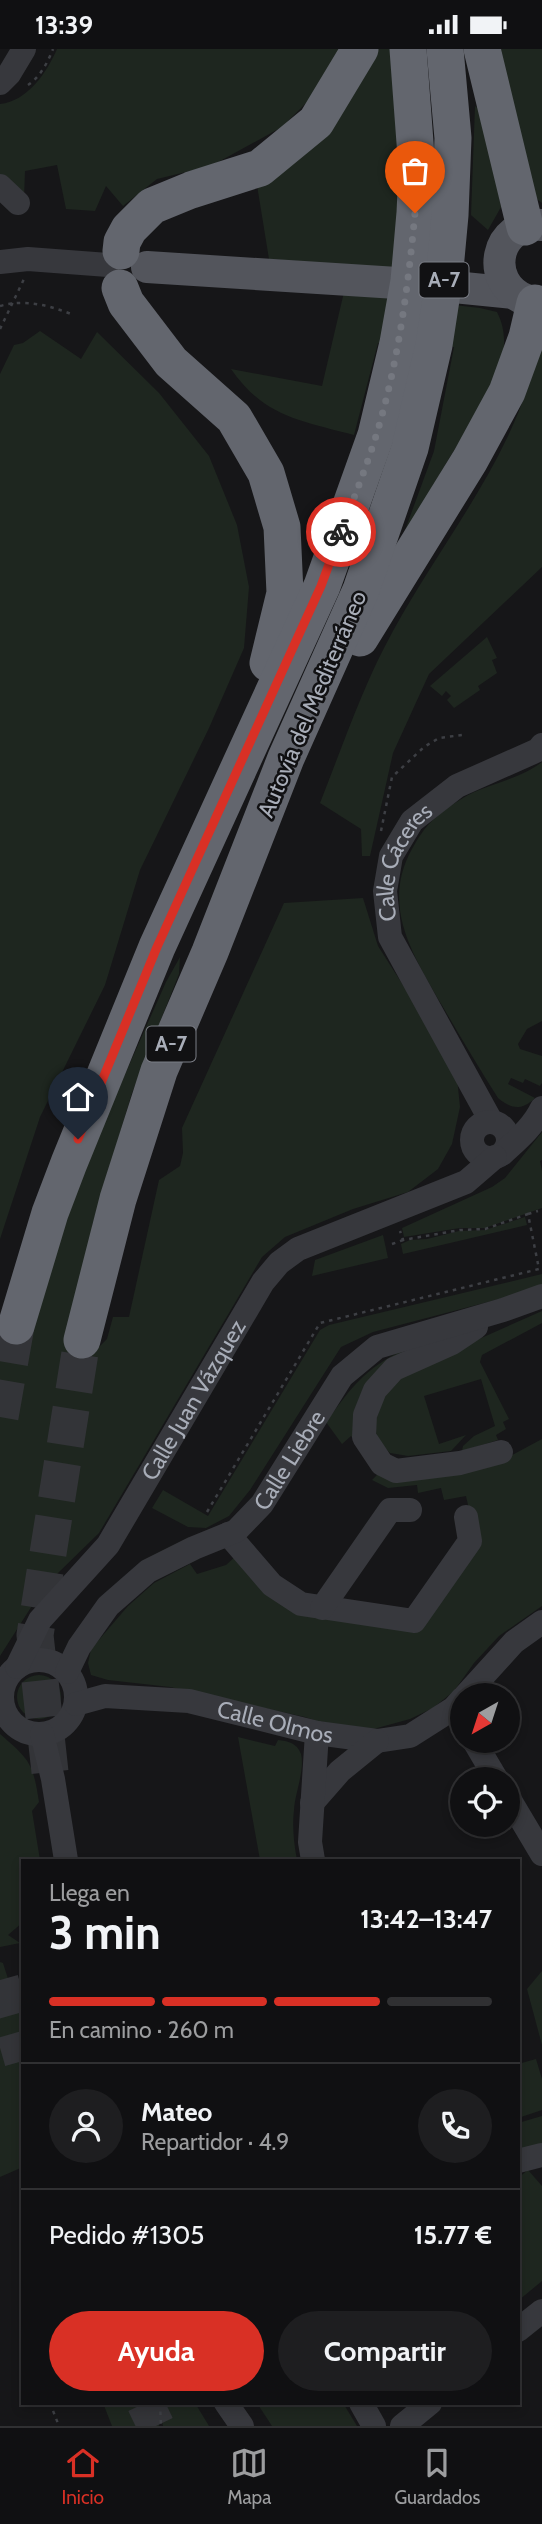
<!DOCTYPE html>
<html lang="es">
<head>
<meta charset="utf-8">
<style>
	:root { --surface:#101012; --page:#1e1e20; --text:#f1f3f6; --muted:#9c9d9f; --line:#303032; --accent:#d93025 }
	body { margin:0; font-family:Cabin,sans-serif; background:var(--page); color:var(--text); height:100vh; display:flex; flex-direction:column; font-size:26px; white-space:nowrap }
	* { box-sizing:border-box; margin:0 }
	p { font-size:23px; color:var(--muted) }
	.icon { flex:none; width:38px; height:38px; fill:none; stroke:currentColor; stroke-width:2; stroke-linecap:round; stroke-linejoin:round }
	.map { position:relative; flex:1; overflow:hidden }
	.panel { position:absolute; left:21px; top:1810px; width:499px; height:546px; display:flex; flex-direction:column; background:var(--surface); border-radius:0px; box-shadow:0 4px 10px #0003,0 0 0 2px var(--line) }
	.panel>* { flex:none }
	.needle { width:46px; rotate:219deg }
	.tools { position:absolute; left:450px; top:1634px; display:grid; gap:14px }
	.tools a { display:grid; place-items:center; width:70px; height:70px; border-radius:50%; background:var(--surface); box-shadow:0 4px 10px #0003,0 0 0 2px var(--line); font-size:35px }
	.pin { position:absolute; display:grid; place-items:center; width:60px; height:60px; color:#fff; margin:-72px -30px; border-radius:50% 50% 50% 0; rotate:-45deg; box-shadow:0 0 7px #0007 }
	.pin .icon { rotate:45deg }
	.courier { position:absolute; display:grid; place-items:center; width:70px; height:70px; margin:-35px; border:5px solid #d93025; border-radius:50%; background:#fff; color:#222; box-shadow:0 2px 9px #0007 }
	.headline em { font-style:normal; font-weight:800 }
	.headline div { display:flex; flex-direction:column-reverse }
	.headline { display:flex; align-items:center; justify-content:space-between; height:119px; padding:0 28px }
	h1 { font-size:46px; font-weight:800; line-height:52px }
	.bar { display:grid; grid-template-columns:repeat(4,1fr); gap:10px 7px; align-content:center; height:84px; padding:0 28px }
	.bar i { height:9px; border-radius:5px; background:var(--line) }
	.bar .on { background:var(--accent) }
	.bar p { grid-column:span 4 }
	.line { display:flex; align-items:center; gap:18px; padding:0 28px; border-top:2px solid var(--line) }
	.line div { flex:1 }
	.round { display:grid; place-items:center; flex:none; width:74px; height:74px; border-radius:37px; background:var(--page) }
	.primary-button { display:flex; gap:14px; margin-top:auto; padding:14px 28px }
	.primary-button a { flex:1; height:80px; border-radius:42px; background:var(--accent); color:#fff; font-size:28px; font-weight:800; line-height:80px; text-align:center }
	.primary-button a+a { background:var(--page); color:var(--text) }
	.status { display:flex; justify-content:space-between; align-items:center; height:49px; padding:0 35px; background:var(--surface); direction:ltr }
	.status svg { height:19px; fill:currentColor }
	.tabs { display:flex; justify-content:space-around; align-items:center; height:98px; border-top:2px solid var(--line); background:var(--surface); font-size:19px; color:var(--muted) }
	.tabs a { display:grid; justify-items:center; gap:4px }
	.tabs .on { color:var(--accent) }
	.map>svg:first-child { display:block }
	.green { fill:#1e261f }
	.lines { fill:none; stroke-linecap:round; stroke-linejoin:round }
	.highway-tunnel { stroke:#333438; stroke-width:37; stroke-dasharray:37 18; stroke-linecap:butt }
	.path { stroke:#3d3f44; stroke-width:2.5; stroke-dasharray:3.5 5; stroke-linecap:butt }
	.minor { stroke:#37383d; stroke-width:24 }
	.major { stroke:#53555c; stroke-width:32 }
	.highway { stroke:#63666e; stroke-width:37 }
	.done { stroke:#757880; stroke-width:7; stroke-dasharray:0 12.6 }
	.route { stroke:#d93025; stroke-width:9 }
	.labels { text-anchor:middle; stroke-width:5; stroke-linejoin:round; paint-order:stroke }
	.shield { fill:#111113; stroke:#7b7e86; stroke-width:2 }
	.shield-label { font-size:21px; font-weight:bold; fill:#a8adb8 }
	.street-label { font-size:23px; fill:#a8adb8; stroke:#111113 }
</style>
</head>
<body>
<div class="status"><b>13:39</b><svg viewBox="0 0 49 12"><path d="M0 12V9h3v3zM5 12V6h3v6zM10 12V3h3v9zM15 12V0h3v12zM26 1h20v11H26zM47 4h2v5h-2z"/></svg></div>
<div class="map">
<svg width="542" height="2377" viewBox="0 0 542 2377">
	<rect width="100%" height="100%" fill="#161618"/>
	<g class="green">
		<path d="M57 0H342L312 48 282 78 211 117 157 130 123 157 106 137 95 162 66 160 57 116 25 122 24 150 0 131V55C28 52 47 23 57 0Z"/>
		<path d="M375 0H393L397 52 399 164 393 219 269 210 256 130Z"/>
		<path d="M501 0H542V154L530 145Z"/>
		<path d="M475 57 483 64 501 158 488 181 471 166Z"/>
		<path d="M344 243 480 259 497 263C523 314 471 372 447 413 431 439 416 466 401 492L434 402 454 298 378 294 354 386C302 372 264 368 231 320L322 337Z"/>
		<path d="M40 282 81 310 97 283 159 344 209 407 237 476 249 538 244 599 209 679 140 821 105 936 40 1068 0 1190V325L14 296 23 294Z"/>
		<path d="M542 293V518L429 625 393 704 370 807H362L361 780 320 754C343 696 363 636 393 582 429 516 475 456 507 389 522 358 533 326 542 293Z"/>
		<path d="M487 588 497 609 492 611 497 624 478 637 480 641 454 659 447 651 451 647 446 642 442 647 430 637Z"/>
		<path d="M542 713V972L527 980 518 995 520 1000 542 1007V1034L540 1037 525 1030 523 1034 511 1029 508 1035 535 1049C522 1062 511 1060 498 1049 479 1019 461 989 443 958 414 908 380 857 412 800 418 789 425 778 434 770 446 759 464 747 479 741 499 733 524 727 542 713Z"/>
		<path d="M363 849 378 897 456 1019 460 1058 452 1095 438 1120 408 1143 353 1160 285 1188 262 1208 99 1484 58 1524 35 1552 0 1607V1290L10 1297 23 1293 32 1282 72 1151 102 1077 166 933 180 908 179 925 132 1044 92 1177 97 1300 107 1290 113 1268H129L159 1131 180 1117 183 1104 182 1079 284 854Z"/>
		<path d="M542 1083V1111L540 1112 542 1122V1159L485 1179H460L404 1188 402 1179 492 1138 505 1129Z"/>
		<path d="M525 1168 527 1176 403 1205 401 1195 410 1191 427 1190 459 1182 485 1181Z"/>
		<path d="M383 1186 388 1209 312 1227 315 1211Z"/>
		<path d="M542 1225V1236L507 1248 373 1283 341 1298 250 1441 229 1467 206 1479 188 1478 152 1459 163 1441 208 1467 320 1281 329 1276Z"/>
		<path d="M542 1262V1274L482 1306 480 1313 509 1370 503 1373 506 1380 496 1386 498 1391 462 1402 463 1397 474 1387 495 1377 481 1330 424 1347 439 1395 466 1386 451 1402 408 1407 390 1404 377 1391 375 1374 387 1336 470 1294Z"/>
		<path d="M405 1300 363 1401 351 1387 342 1395 326 1373C352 1338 364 1320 405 1300Z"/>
		<path d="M542 1390V1557L499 1587 474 1614 454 1642 433 1659 410 1670 370 1681 332 1677 305 1668 170 1638 108 1631 91 1626 88 1614 91 1600 128 1557 154 1534 190 1515 197 1525 226 1516 237 1506 267 1540 415 1578 476 1492 466 1447 444 1451 441 1439 418 1444 417 1436 388 1439 372 1431 377 1426 497 1414Z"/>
		<circle cx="39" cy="1648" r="22"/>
		<path d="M0 1685C30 1711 33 1714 39 1753L32 1762 40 1811H23V1873L8 1886 20 1894 0 1898Z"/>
		<path d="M238 1688 275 1697 278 1691C288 1692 297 1694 301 1705 305 1721 295 1744 294 1761 292 1778 294 1795 297 1811H260Z"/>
		<path d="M0 1913 3 1914 15 1952 23 1962V2118L0 2128Z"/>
		<path d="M542 1922V1996L527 1940Z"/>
		<path d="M536 2010 542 2030V2061L518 2069V2015Z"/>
		<path d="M542 2067V2094L518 2101V2074Z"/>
		<path d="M528 2121 542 2137V2232L519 2251 518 2129Z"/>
		<path d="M103 2354H158L159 2377H112Z"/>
		<path d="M162 2354H195L209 2377H163L160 2363Z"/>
		<path d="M257 2354H343L357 2377H272Z"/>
	</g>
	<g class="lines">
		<g class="highway-tunnel">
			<path d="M0 1368 16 1277"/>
			<path d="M50 1723 35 1586 82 1291"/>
			<path d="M0 1931 23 2012"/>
			<path d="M145 2354 156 2377"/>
		</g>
		<g class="path">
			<path d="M28 36C40 28 48 13 53 0"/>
			<path d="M0 257C24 250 48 256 71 265"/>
			<path d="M0 280 24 230"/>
			<path d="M381 782 392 728 424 698 439 689 462 686"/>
			<path d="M528 1165 538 1162"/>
			<path d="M392 1195 403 1191"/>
			<path d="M207 1463 320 1274 539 1220 528 1165 485 1180 460 1181 403 1191 400 1182"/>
			<path d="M50 2354 59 2377"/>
			<path d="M160 2354 161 2377"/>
		</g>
		<g class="minor">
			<path d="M0 34 9 25 24 0"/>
			<path d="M0 137 18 154"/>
			<path d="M0 213 28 210 108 216"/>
			<path id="s1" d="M491 1072 390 888 385 842 391 807 412 772 457 737 538 701 542 696"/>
			<circle cx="490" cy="1091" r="18"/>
			<path d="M502 1105C517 1091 533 1078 542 1059"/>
			<path d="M476 1278 452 1294 394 1320 375 1341 365 1366 364 1388 382 1415 396 1422 460 1414 501 1403"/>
			<path d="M228 1485 272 1536 301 1555 414 1572 470 1492 466 1468"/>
			<path d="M322 1559 390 1461H410"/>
			<circle cx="39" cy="1648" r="37"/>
			<path id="s2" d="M17 1618 40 1571 108 1496 263 1233 279 1214 298 1200 466 1133 495 1108"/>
			<path id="s3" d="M67 1623 79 1598 108 1557 148 1522 194 1499 236 1482 262 1455 342 1327 377 1298 503 1261 542 1247"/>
			<path d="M465 1647 514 1593 542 1573"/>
			<path id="s4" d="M76 1655 105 1647 189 1652 317 1684 377 1692 410 1687 454 1659 462 1650"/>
			<path d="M42 1685 53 1730 66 1811"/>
			<path d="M474 1692 497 1731"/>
			<path d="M508 1748 542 1805"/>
			<path d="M312 1754 340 1722 377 1692"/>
			<path d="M313 1811 310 1793 317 1684"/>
			<path d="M518 2112 542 2106"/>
			<path d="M518 2281 542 2262"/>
			<path d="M226 2354 242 2377"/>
			<path d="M361 2354 374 2377"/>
			<path d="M402 2377 430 2354"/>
		</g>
		<g class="major">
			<path d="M147 218 444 237 513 244"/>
			<path d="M526 251C483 234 495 172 542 176"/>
		</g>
		<g class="highway">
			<path d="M482 0 525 178"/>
			<path d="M121 202 122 193 129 180 152 157 191 141 260 119 316 73 360 0"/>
			<path d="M120 239 126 254 171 313 234 369 266 424 282 478 285 544 268 614"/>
			<path d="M360 589 470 411 507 343 527 288 535 254"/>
			<path d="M16 1277 50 1164 69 1114 157 898 322 537 376 386 398 294 409 232 415 164 417 120 408 0"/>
			<path d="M82 1291 118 1150 159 1022 210 903 286 709 361 541 410 399 434 296 444 231 450 166 453 89 445 0"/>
		</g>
	</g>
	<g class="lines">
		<path class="done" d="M341 483C353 451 366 419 376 387 398 315 408 239 415 164"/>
		<path class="route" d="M78 1090 157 898 321 537 341 483"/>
	</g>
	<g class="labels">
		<g class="shield">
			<rect x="419.5" y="213.5" width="49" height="35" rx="5"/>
			<rect x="146.5" y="977.5" width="49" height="35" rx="5"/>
		</g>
		<g class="shield-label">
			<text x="444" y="238">A-7</text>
			<text x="171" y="1002">A-7</text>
		</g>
		<g class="street-label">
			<text transform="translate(312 655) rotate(-67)" y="8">Autovía del Mediterráneo</text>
			<text dy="8" stroke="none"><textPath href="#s1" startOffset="290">Calle Cáceres</textPath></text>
			<text dy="8" stroke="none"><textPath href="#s2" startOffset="322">Calle Juan Vázquez</textPath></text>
			<text dy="8" stroke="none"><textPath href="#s3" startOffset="317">Calle Liebre</textPath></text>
			<text dy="8" stroke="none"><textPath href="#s4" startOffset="203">Calle Olmos</textPath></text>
		</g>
	</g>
</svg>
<div class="tools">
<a><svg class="needle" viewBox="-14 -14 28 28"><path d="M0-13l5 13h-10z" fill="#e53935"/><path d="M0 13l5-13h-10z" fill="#9c9d9f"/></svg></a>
<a><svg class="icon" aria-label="locate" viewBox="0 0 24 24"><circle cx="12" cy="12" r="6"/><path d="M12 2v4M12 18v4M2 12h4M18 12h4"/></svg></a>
</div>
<div class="pin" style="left:415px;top:164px;background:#ea580c"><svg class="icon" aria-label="bag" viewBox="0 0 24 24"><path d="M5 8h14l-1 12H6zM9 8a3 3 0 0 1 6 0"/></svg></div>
<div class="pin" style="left:78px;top:1090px;background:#1f2937"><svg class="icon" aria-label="home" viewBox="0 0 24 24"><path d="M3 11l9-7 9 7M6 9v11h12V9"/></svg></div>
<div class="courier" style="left:341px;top:483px"><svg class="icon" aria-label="bike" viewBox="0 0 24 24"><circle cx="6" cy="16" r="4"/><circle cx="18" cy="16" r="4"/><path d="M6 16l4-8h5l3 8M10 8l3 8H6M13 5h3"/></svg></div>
<section class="panel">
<div class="headline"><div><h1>3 min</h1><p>Llega en</p></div><em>13:42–13:47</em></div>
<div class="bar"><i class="on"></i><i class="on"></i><i class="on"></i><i></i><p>En camino · 260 m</p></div>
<div class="line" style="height:126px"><a class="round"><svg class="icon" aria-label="person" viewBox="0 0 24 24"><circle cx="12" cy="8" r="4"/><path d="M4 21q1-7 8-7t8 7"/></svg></a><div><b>Mateo</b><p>Repartidor · 4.9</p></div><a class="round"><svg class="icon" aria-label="phone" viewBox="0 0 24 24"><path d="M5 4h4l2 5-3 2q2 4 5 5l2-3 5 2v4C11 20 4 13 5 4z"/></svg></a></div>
<div class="line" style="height:91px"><div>Pedido #1305</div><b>15.77 €</b></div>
<div class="primary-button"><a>Ayuda</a><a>Compartir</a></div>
</section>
</div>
<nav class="tabs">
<a class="on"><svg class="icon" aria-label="home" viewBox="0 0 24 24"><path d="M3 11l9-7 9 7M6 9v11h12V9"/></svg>Inicio</a>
<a><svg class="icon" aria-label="map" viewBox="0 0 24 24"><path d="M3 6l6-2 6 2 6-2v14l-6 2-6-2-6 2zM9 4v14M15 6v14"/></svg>Mapa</a>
<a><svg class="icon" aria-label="saved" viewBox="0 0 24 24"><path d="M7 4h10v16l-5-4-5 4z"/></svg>Guardados</a>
</nav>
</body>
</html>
